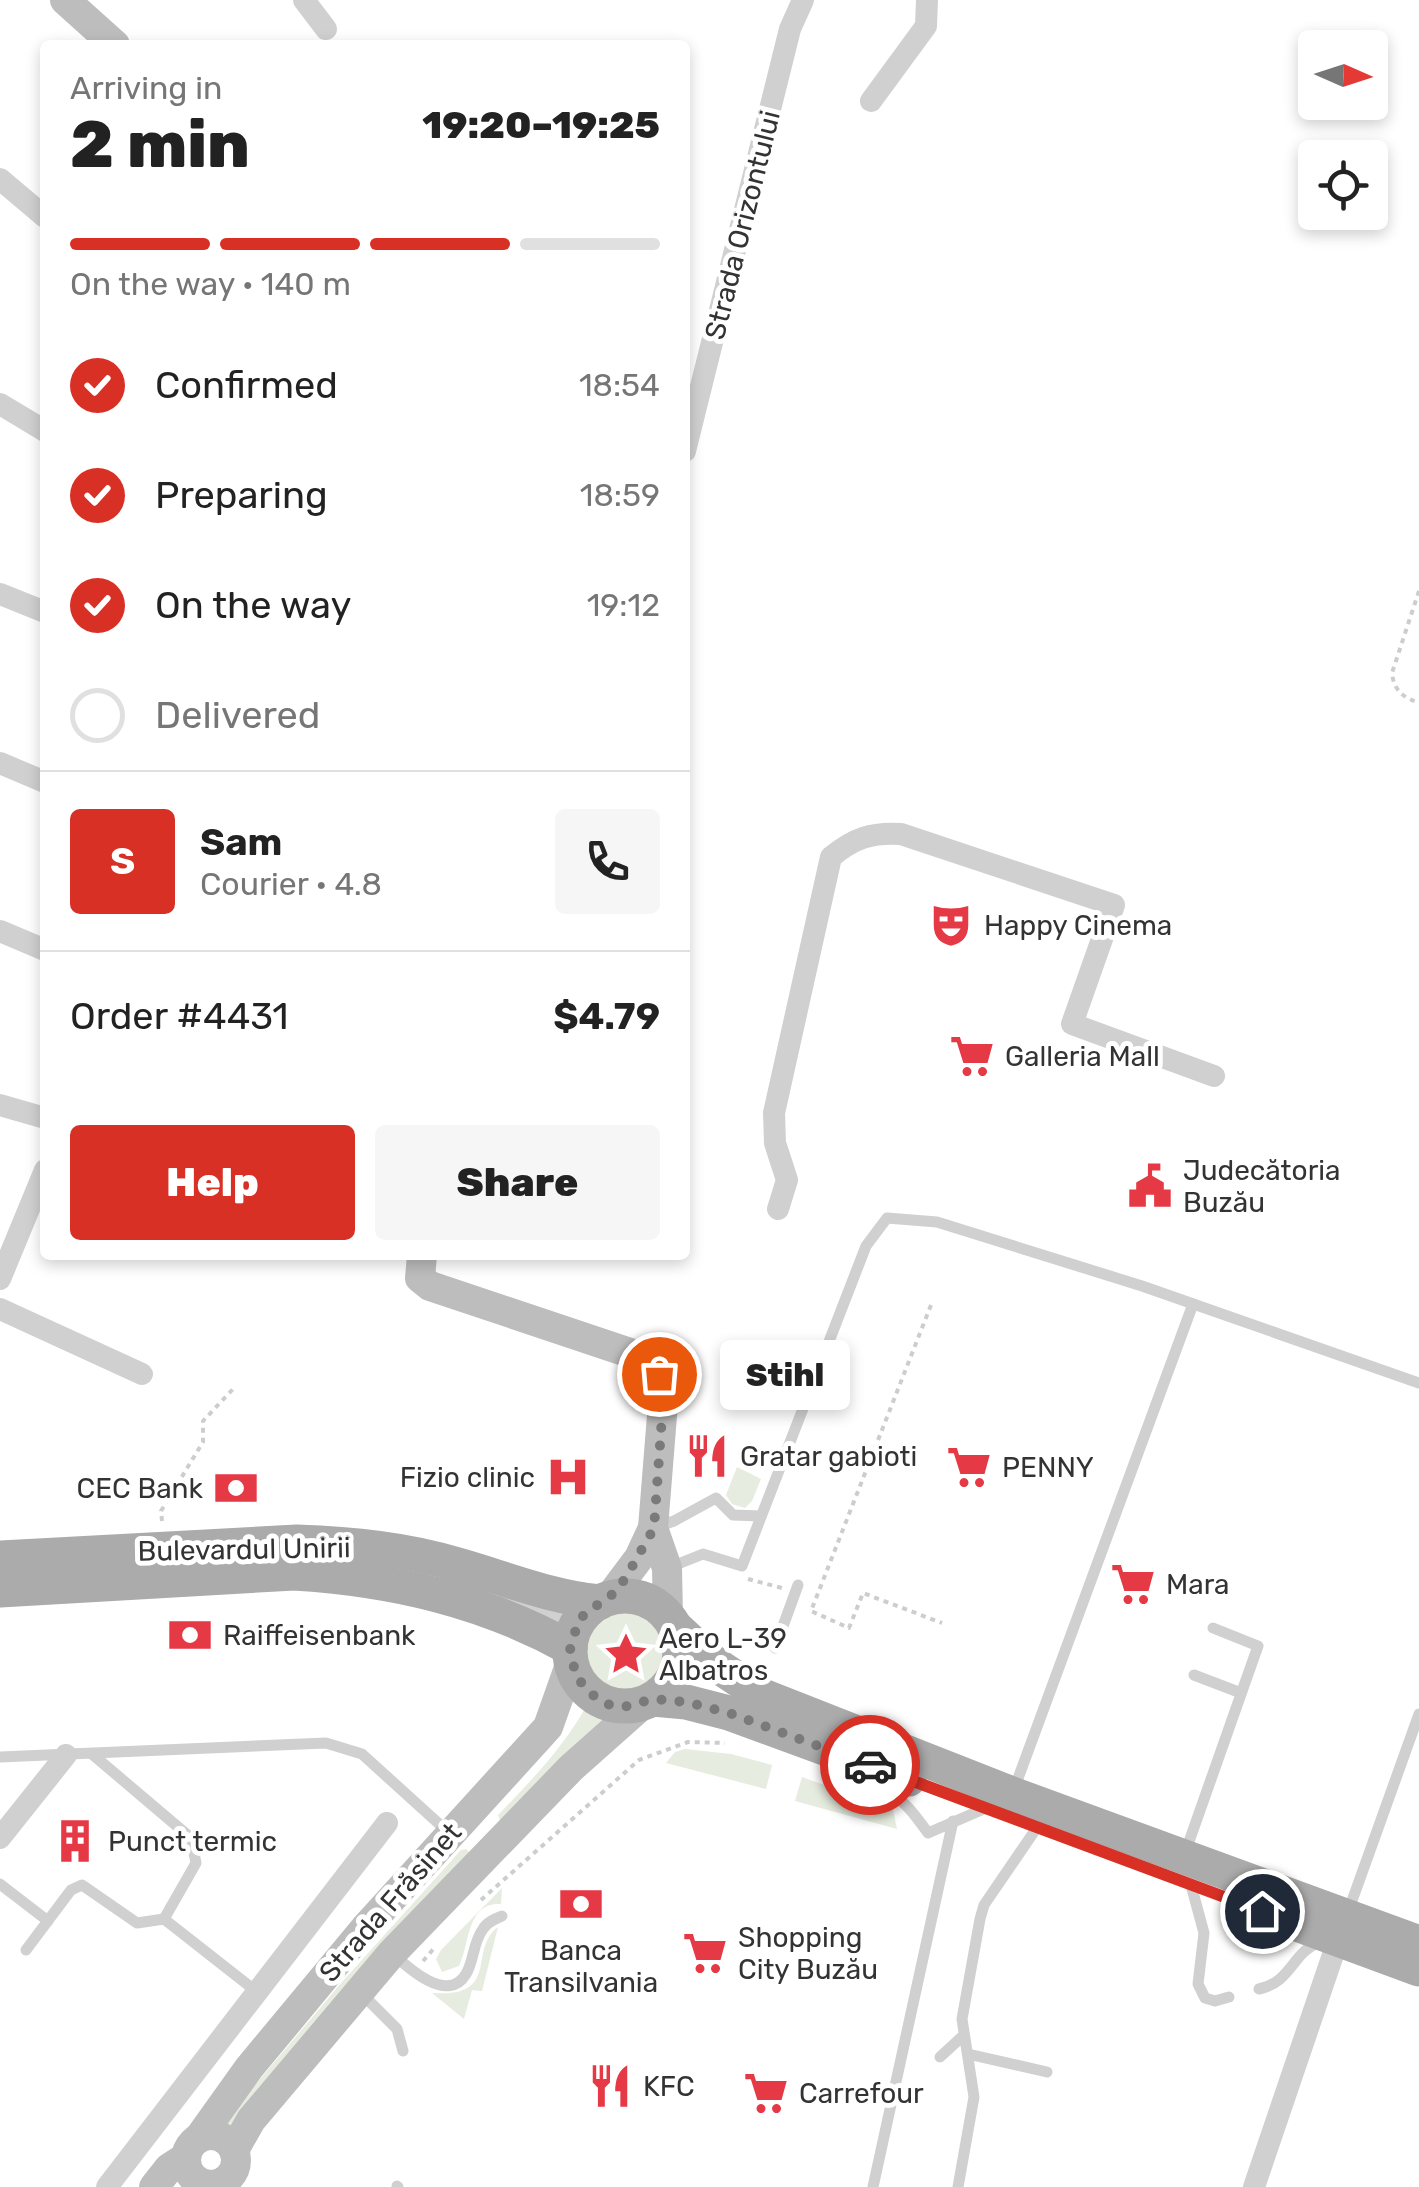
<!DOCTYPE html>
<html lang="en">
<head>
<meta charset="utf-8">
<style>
	:root { --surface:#fff; --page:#f6f6f6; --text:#222; --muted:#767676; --line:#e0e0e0; --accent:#d93025 }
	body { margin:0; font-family:Rubik,sans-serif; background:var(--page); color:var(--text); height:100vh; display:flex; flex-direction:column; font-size:38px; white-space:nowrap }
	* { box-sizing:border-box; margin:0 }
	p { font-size:32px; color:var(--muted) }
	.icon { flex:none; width:55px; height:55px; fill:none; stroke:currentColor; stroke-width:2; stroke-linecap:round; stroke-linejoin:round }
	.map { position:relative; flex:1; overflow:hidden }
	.sheet { position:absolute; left:40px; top:40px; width:650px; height:1220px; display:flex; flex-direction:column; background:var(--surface); border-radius:10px; box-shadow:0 5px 15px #0003 }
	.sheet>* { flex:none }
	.needle { width:65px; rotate:93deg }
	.fabs { position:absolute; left:1298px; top:30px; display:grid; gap:20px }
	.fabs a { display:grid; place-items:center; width:90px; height:90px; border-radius:10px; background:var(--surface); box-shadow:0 5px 15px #0003; font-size:50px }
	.pin { position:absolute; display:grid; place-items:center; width:85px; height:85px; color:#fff; margin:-42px; border:5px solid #fff; border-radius:50%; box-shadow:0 2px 10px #0007 }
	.courier { position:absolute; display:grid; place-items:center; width:100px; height:100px; margin:-50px; border:8px solid #d93025; border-radius:50%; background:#fff; color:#222; box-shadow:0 2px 12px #0007 }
	.bubble { position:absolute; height:70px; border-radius:10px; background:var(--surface); box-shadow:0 5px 15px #0003; font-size:32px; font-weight:800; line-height:70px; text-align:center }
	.headline em { font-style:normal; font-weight:800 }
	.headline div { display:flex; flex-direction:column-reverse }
	.headline { display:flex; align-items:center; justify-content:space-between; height:170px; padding:0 30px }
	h1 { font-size:65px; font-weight:800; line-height:75px }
	.bar { display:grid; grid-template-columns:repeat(4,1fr); gap:15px 10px; align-content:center; height:120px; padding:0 30px }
	.bar i { height:12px; border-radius:8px; background:var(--line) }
	.bar .active { background:var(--accent) }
	.bar p { grid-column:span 4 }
	.line { display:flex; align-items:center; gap:25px; padding:0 30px; border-top:2px solid var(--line) }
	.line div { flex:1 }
	.round { display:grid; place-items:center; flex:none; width:105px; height:105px; border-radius:10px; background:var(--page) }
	ol { padding:0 30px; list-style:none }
	li { display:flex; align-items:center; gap:30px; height:110px }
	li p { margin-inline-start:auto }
	li .icon { padding:10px; border-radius:50%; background:var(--accent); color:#fff; stroke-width:4 }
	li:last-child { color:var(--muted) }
	li i { width:55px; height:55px; border:5px solid var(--line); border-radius:50% }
	.primary-button { display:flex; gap:20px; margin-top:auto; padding:20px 30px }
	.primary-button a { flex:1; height:115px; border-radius:10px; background:var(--accent); color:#fff; font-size:40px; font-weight:800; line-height:115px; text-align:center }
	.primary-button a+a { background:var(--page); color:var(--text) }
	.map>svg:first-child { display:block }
	.green { fill:#e6ecdf }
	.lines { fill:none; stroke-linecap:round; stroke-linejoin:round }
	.path { stroke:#cdcdcd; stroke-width:4; stroke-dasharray:5 5; stroke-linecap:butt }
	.lane { stroke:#d0d0d0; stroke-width:11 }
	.street { stroke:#d0d0d0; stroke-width:22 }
	.secondary { stroke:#bdbdbd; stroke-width:30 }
	.primary { stroke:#ababab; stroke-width:35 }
	.done { stroke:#7a7a7a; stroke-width:10; stroke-dasharray:0 18 }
	.route { stroke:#d93025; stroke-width:12 }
	.labels { text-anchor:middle; stroke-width:10; stroke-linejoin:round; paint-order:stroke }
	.street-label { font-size:28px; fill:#333; stroke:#fff }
	.poi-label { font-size:28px; fill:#333; stroke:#fff; text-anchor:start }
</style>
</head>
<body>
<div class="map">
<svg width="1419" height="2187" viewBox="0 0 1419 2187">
	<rect width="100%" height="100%" fill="#fff"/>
	<g class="green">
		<path d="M737 1467 761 1479 752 1501 745 1508 732 1504 726 1495Z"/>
		<circle cx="625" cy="1653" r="40"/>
		<path d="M587 1705 598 1714 611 1719 502 1825 498 1815C532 1780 563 1748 587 1705Z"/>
		<path d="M685 1749 731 1754 772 1765 766 1789 666 1763 675 1752Z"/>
		<path d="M802 1777 893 1810 897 1829 795 1801Z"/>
		<path d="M466 1849 471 1854 233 2131 223 2129V2123L342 1982 461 1850Z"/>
		<path d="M502 1888 501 1904C466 1902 470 1945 459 1966L442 1972 436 1959 441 1950Z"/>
		<path d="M498 1927 482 1991 472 1990 464 2019 432 1993C502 1998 467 1950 498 1927Z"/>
	</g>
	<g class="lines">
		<g class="path">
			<path d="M1419 591 1392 673C1394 691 1403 697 1419 703"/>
			<path d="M931 1305 811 1611 849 1628 863 1593 942 1623"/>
			<path d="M162 1521 161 1511 203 1442V1421L233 1389"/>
			<path d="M748 1579 782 1588"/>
			<path d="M481 1900 639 1760 688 1742 725 1743"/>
			<path d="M423 1961 436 1946"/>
		</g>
		<g class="lane">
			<path d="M654 1528 674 1521 716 1498 733 1515 761 1516"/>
			<path d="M668 1568 703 1554 742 1566 866 1246 887 1218 937 1222 1142 1286 1419 1383"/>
			<path d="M504 1597 560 1617 567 1638"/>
			<path d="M775 1648 798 1585"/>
			<path d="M1194 1675 1241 1693"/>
			<path d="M92 1754 191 1838 196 1863 164 1919"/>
			<path d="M0 1757 326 1743 362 1754 448 1832"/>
			<path d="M842 1762 844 1774C859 1785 873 1786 889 1793 906 1801 917 1818 928 1833L986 1808"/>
			<path d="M1013 1792 1193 1304"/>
			<path d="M1185 1853 1258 1646 1213 1628"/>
			<path d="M0 1884 48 1921"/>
			<path d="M1191 1885 1204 1933 1198 1984 1205 1998 1215 2001 1229 1997"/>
			<path d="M1348 1912 1419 1714"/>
			<path d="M26 1950 71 1890 82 1885 137 1923 164 1919 257 1992"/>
			<path d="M392 1953C407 1967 448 2005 466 1974 474 1961 473 1942 483 1929 487 1922 495 1919 502 1916"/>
			<path d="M1259 1989C1292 1982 1292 1952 1320 1942"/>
			<path d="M362 1994 397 2029 403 2051"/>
			<path d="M968 2054 1047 2072"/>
			<path d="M940 2057 964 2035"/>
			<path d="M397 2186 398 2187"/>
			<path d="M873 2187 953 1821"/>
			<path d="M958 2187 974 2097 962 2019 980 1919 984 1905 1038 1826"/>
		</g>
		<g class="street">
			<path d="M304 0 326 29"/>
			<path d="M871 101 926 26 927 0"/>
			<path d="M0 179 45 217"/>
			<path d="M0 404 45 431"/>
			<path d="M685 451 790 29 803 0"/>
			<path d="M0 594 45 612"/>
			<path d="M0 763 45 782"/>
			<path d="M0 931 45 950"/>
			<path d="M0 1105 45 1118"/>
			<path d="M778 1209 787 1180 775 1143 774 1113 831 857C854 838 872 832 901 834L1114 905 1072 1024 1214 1076"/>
			<path d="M0 1279 45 1170"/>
			<path d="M0 1309 142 1374"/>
			<path d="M0 1838 66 1755"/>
			<path d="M107 2187 387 1823"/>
			<path d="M1254 2187 1338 1940"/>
		</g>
		<g class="secondary">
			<path d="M65 0 115 45"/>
			<path d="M422 1255 420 1278 430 1286 639 1356 659 1374 663 1403 653 1528 667 1568 668 1617"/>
			<path d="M609 1598 639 1558 653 1528"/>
			<circle cx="211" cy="2160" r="25"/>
			<path d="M199 2138 249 2068 366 1927 548 1727 571 1662"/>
			<path d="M234 2150 251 2120 392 1953 571 1768 643 1704"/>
			<path d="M154 2187 169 2168 186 2157"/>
		</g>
		<g class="primary">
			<path d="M0 1558 297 1542C352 1544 406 1549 458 1565 507 1579 550 1597 600 1602"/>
			<path d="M0 1590 294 1573C392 1579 484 1600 570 1648"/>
			<circle cx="625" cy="1651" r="55"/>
			<path d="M674 1626 715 1664 763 1696 1012 1794 1419 1943"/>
			<path d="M653 1699 686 1702 729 1713 909 1779"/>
			<path d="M1243 1904 1419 1969"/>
		</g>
	</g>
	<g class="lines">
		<path class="done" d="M659 1374 663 1403 654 1528 625 1579 609 1598 589 1610 579 1620 570 1648 576 1677 596 1698 610 1705 624 1707 653 1699 686 1702 729 1713 870 1765"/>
		<path class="route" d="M870 1765 1262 1911"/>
	</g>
	<defs>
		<g id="theatre-bare" transform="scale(3.45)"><path d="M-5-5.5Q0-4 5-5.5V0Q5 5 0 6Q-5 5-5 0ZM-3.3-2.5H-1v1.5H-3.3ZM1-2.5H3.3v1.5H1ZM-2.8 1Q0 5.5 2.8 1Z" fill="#e63946" stroke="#fff" stroke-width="2.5" paint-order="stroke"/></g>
		<g id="supermarket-bare" transform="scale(3.45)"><path d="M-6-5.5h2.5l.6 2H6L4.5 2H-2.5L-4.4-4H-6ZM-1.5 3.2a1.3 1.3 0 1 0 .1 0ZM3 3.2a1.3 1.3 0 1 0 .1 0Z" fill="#e63946" stroke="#fff" stroke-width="2.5" paint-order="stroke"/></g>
		<g id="civic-bare" transform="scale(3.45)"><path d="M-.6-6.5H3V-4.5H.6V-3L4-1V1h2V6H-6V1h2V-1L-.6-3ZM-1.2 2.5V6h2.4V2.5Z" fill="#e63946" stroke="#fff" stroke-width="2.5" paint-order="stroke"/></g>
		<g id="restaurant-bare" transform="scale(3.45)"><path d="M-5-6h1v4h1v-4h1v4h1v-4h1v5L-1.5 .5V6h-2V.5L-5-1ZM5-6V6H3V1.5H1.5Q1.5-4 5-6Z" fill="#e63946" stroke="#fff" stroke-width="2.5" paint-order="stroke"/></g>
		<g id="hospital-bare" transform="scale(3.45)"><path d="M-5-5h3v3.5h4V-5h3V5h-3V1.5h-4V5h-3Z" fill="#e63946" stroke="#fff" stroke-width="2.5" paint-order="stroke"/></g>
		<g id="bank-bare" transform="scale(3.45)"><path d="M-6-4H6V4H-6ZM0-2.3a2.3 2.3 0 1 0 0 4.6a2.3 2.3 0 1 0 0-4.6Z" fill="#e63946" stroke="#fff" stroke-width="2.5" paint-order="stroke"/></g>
		<g id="sight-bare" transform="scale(3.45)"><path d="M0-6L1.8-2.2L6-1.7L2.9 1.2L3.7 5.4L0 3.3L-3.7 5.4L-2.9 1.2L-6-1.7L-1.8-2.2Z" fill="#e63946" stroke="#fff" stroke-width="2.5" paint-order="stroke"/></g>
		<g id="building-bare" transform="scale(3.45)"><path d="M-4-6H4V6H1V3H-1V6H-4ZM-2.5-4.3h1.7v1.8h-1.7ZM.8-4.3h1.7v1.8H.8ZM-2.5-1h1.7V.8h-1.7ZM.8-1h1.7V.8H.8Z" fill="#e63946" stroke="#fff" stroke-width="2.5" paint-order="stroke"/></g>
	</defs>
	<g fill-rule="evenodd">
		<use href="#theatre-bare" x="951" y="925"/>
		<use href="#supermarket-bare" x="972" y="1056"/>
		<use href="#civic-bare" x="1150" y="1186"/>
		<use href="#restaurant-bare" x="707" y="1456"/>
		<use href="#supermarket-bare" x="969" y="1467"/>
		<use href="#hospital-bare" x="568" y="1477"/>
		<use href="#bank-bare" x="236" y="1488"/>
		<use href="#supermarket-bare" x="1133" y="1584"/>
		<use href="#bank-bare" x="190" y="1635"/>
		<use href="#sight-bare" x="626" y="1654"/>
		<use href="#building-bare" x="75" y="1841"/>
		<use href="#bank-bare" x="581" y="1904"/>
		<use href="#supermarket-bare" x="705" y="1953"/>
		<use href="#restaurant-bare" x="610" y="2086"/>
		<use href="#supermarket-bare" x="766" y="2093"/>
	</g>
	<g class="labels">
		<g class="street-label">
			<text transform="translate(742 225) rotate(-76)" y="10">Strada Orizontului</text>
			<text transform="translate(244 1549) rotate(-1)" y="10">Bulevardul Unirii</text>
			<text transform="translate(390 1902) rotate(-49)" y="10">Strada Frăsinet</text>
		</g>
		<g class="poi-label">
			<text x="984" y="935">Happy Cinema</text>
			<text x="1005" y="1066">Galleria Mall</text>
			<text x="1183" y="1180">Judecătoria<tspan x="1183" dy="32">Buzău</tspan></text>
			<text x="740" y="1466">Gratar gabioti</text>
			<text x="1002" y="1477">PENNY</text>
			<text x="535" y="1487" text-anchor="end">Fizio clinic</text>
			<text x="203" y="1498" text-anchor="end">CEC Bank</text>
			<text x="1166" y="1594">Mara</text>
			<text x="223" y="1645">Raiffeisenbank</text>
			<text x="659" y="1648">Aero L-39<tspan x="659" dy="32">Albatros</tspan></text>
			<text x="108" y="1851">Punct termic</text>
			<text x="738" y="1947">Shopping<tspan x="738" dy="32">City Buzău</tspan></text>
			<text x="581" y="1960" text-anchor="middle">Banca<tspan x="581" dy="32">Transilvania</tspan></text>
			<text x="643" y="2096">KFC</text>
			<text x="799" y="2103">Carrefour</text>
		</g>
	</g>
</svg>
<div class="fabs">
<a><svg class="needle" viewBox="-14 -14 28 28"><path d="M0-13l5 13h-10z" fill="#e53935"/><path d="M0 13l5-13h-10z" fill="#767676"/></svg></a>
<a><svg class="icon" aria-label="locate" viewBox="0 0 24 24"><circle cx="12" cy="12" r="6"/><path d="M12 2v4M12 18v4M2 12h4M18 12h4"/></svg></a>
</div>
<div class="pin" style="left:659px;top:1374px;background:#ea580c"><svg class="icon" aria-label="bag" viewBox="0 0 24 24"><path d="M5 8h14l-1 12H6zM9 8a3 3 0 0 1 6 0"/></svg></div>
<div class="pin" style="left:1262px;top:1911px;background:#1f2937"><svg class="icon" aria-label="home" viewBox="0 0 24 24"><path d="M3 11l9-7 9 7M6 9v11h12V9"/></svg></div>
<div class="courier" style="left:870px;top:1765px"><svg class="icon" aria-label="car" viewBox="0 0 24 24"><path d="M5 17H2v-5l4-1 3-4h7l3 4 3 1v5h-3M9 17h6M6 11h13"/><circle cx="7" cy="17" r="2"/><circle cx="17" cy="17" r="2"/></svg></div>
<div class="bubble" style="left:720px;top:1340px;width:130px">Stihl</div>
<section class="sheet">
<div class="headline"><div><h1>2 min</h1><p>Arriving in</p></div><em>19:20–19:25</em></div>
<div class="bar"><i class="active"></i><i class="active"></i><i class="active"></i><i></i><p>On the way · 140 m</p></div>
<ol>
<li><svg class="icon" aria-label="check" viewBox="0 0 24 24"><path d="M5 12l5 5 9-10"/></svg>Confirmed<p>18:54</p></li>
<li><svg class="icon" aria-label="check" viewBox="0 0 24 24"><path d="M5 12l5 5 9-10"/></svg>Preparing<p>18:59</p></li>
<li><svg class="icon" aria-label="check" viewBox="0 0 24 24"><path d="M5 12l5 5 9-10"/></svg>On the way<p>19:12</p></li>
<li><i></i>Delivered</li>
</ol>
<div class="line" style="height:180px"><b class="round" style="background:var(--accent);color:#fff">S</b><div><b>Sam</b><p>Courier · 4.8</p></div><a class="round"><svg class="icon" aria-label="phone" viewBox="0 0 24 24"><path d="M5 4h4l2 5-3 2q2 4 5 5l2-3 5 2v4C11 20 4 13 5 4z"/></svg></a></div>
<div class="line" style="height:130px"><div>Order #4431</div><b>$4.79</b></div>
<div class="primary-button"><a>Help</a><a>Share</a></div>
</section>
</div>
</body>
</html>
